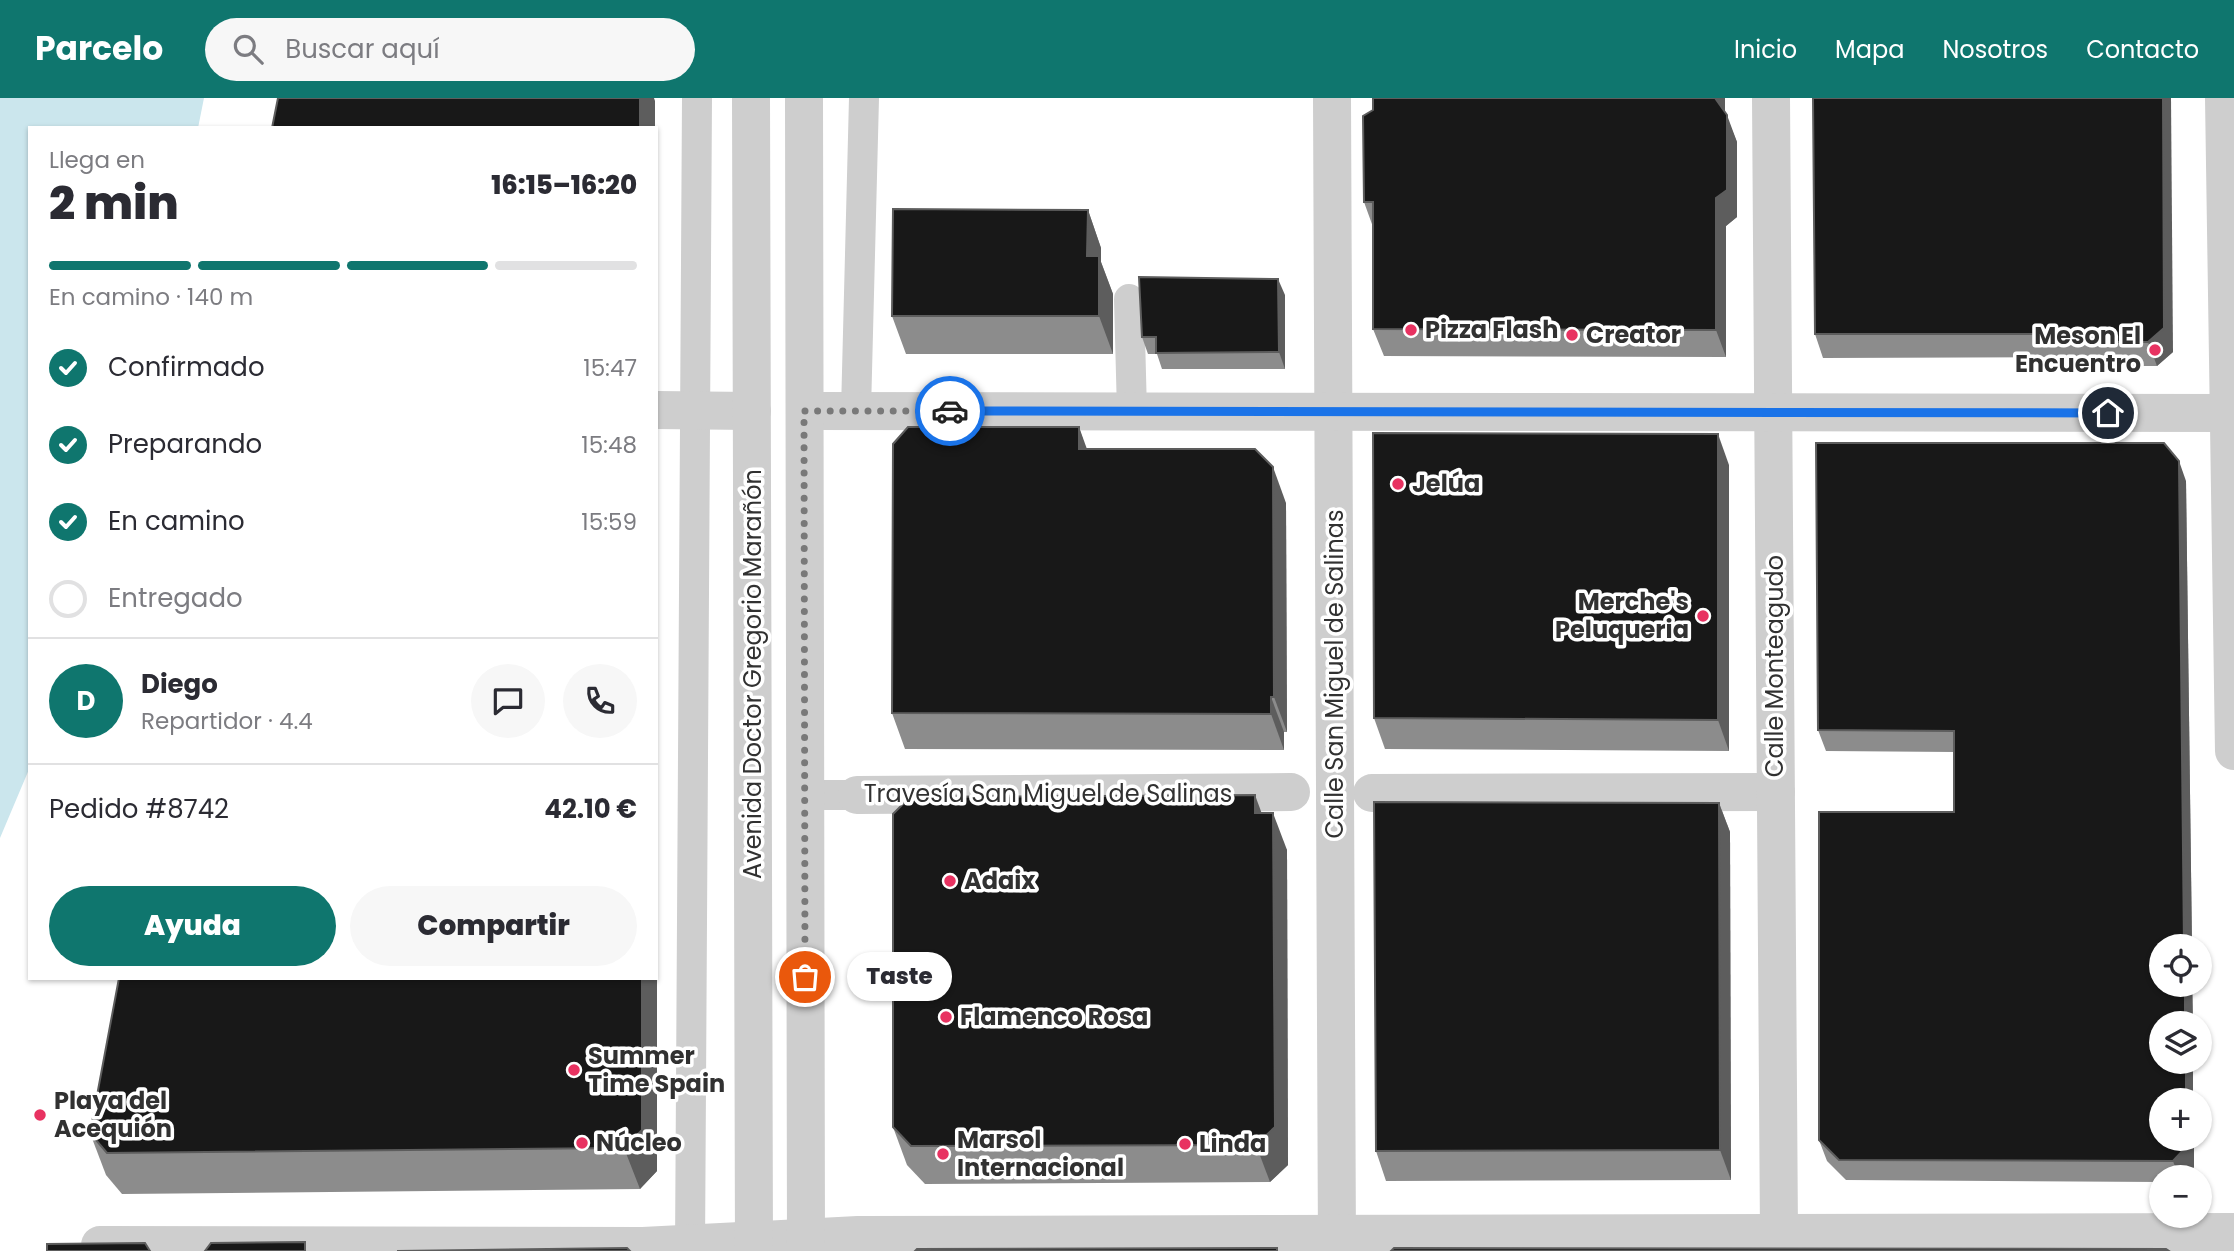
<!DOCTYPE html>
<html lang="es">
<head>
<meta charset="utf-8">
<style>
	:root { --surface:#fff; --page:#f7f7f7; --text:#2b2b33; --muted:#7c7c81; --line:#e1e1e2; --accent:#0f766e }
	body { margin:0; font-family:Poppins,sans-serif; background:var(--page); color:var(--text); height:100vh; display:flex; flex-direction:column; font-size:26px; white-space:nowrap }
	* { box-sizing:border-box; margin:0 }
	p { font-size:23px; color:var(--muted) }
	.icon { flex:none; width:38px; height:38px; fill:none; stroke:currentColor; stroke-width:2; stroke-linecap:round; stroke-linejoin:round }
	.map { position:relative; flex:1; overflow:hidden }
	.side { position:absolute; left:28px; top:28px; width:630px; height:854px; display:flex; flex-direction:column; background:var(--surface); border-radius:0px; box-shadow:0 2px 5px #0004 }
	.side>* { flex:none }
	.buttons { position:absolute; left:2149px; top:836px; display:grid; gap:14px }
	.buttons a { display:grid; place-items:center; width:63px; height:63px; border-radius:50%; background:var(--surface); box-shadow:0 2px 5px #0004; font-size:35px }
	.pin { position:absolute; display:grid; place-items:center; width:60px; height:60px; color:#fff; margin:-30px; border:4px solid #fff; border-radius:50%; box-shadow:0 2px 7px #0007 }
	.courier { position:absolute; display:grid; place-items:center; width:70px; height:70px; margin:-35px; border:5px solid #1a73e8; border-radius:50%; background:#fff; color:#222; box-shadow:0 2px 9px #0007 }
	.bubble { position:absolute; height:49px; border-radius:24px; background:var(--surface); box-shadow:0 2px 5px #0004; font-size:23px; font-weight:800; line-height:49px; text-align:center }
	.headline em { font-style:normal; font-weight:800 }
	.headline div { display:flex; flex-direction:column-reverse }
	.headline { display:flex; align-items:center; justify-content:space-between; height:119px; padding:0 21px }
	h1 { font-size:46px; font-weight:800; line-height:52px }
	.bar { display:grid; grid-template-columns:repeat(4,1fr); gap:10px 7px; align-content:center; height:84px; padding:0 21px }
	.bar i { height:9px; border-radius:5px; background:var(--line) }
	.bar .active { background:var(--accent) }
	.bar p { grid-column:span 4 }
	.line { display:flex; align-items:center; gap:18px; padding:0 21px; border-top:2px solid var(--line) }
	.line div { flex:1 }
	.round { display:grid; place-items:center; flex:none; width:74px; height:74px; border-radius:37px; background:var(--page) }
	ol { padding:0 21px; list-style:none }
	li { display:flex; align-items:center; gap:21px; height:77px }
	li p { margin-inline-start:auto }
	li .icon { padding:7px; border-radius:50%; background:var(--accent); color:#fff; stroke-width:4 }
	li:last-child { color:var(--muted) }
	li i { width:38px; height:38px; border:4px solid var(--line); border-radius:50% }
	.cta { display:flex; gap:14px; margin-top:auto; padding:14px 21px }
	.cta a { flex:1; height:80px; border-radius:42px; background:var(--accent); color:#fff; font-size:28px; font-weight:800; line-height:80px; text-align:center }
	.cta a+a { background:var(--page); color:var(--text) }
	header { display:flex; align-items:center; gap:42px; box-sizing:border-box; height:98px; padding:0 35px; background:var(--accent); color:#fff }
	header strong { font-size:33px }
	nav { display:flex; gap:38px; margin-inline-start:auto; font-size:24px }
	.search { width:490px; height:63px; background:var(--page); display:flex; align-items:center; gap:18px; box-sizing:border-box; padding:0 24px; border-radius:38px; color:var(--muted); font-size:26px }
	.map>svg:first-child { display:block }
	.water { fill:#cbe6ed }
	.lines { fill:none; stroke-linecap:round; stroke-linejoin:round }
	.service { stroke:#cecece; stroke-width:30 }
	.pedestrian { stroke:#cecece; stroke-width:38 }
	.minor { stroke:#cecece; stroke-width:38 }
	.tertiary { stroke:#cecece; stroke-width:38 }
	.wall { fill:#8c8c8c }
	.shaded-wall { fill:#5d5d5d }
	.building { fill:#181818; stroke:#5d5d5d; stroke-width:2 }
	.done { stroke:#797979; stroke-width:7; stroke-dasharray:0 12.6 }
	.route { stroke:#1a73e8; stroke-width:9 }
	.poi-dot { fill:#e83261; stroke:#fff; stroke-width:2.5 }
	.labels { text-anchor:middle; stroke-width:7; stroke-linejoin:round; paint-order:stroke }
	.poi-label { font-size:24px; font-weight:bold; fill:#313131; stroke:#fff; text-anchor:start }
	.street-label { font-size:24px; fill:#313131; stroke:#fff }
</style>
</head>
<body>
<header>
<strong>Parcelo</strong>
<div class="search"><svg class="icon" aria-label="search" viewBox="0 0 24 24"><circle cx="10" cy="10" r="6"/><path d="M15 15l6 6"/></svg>Buscar aquí</div>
<nav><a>Inicio</a><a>Mapa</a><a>Nosotros</a><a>Contacto</a></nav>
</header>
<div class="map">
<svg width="2234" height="1153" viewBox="0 0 2234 1153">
	<rect width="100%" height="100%" fill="#fff"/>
	<path class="water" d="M0 0H204L198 30H30V669L0 740Z"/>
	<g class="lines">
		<g class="service">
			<path d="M1129 201 1132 314"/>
			<path d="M856 313 864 0"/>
			<path d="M805 697H857"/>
			<path d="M690 1153 697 0"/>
		</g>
		<g class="pedestrian">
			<path d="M1372 695 1776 694"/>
			<path d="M857 697 1291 694"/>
		</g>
		<g class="minor">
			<path d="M1332 0 1337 1153"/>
			<path d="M1771 0 1779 1136"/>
			<path d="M2224 0 2234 653"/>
			<path d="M656 312 752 313"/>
			<path d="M805 313 2234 315"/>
			<path d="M100 1147 643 1148 858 1137 2234 1134"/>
		</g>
		<g class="tertiary">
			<path d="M751 0 754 1153"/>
			<path d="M804 0 806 1153"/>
		</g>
	</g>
	<g class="wall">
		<path d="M1813 0 2173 254 2157 268H2092L2089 259 1823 260 1815 236Z"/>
		<path d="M1373 12 1725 15 1737 44V119L1726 128V259L1384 258 1373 231V129L1364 104Z"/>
		<path d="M1088 112 1101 150V164L1113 196V256H906L892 218Z"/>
		<path d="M1285 197V271H1162L1157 256H1148L1142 239Z"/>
		<path d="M1079 329 1086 351 1286 405 1287 634H1284V652L905 651 892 615Z"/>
		<path d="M1729 367V653L1385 651 1374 620Z"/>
		<path d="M2186 383 2193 926H2161V1041H2194V1069L2185 1080H2161V1084L1846 1082 1827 1063 1819 1042 1954 714V654L1826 653 1818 632Z"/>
		<path d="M1719 705 1730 734 1731 1082 1386 1083 1376 1053Z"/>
		<path d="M1262 715 1287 752 1288 1067 1270 1084 925 1086 907 1067 893 1029Z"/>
		<path d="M657 844V1073L640 1091 122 1096 106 1077 90 1035Z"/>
	</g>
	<g class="shaded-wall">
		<path d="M640 0H654L655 3V30H640Z"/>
		<path d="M1715 0H1725V29Z"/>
		<path d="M2163 0H2171L2173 254 2157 268 2148 244Z"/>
		<path d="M1727 17 1737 44V119L1726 128V259L1716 232V100Z"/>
		<path d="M1088 112 1101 150V164L1113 196V256L1099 218 1087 158Z"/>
		<path d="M1278 181 1285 197V271L1279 254Z"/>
		<path d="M1079 329 1092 365 1079 351Z"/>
		<path d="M1718 336 1729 367V653L1718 622Z"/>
		<path d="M2179 363 2186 383 2192 849H2184Z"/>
		<path d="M1273 369 1286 405 1287 634 1274 599Z"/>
		<path d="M656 380 657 382V614L656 611Z"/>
		<path d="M1271 599 1284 634V652L1271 616Z"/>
		<path d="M1255 697 1269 735 1255 715Z"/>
		<path d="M1719 705 1730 734 1731 1082 1720 1052Z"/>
		<path d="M1273 715 1287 752 1288 1067 1270 1084 1256 1047Z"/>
		<path d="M656 841 657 844V1073L640 1091 624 1050 642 880H656Z"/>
		<path d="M2185 887H2192L2193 926H2185Z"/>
		<rect x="2186" y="964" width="7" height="39"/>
		<path d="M2187 1041H2194V1069L2185 1080H2179L2173 1063Z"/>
	</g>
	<g class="building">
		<path d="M278 0H640V30H272Z"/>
		<path d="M1373 0H1715L1727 17V92L1716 100V232L1373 231V104H1364L1363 18 1373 12Z"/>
		<path d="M1813 0H2163L2164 230 2148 244H2084V236H1815Z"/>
		<path d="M893 111 1088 112 1087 158H1099V218H892Z"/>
		<path d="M1139 179 1278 181 1279 254 1156 255V239H1142Z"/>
		<path d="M908 329H1079V351H1255L1273 369 1274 599H1271V616L892 615 893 346Z"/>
		<path d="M1373 335 1718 336V622L1374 620Z"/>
		<path d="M1816 345H2164L2179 363 2184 849H2161V887H2185V926H2161V964H2186V1003H2161V1041H2187V1048L2173 1063 1839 1062 1819 1042V714H1954V633L1818 632Z"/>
		<path d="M1255 697V715H1273L1275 1029 1256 1047 911 1048 893 1029V716L910 699Z"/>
		<path d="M1374 704 1719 705 1720 1052 1376 1053Z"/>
		<path d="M119 880H642V1032L624 1050 107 1055 90 1035Z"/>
		<path d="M305 1144V1153H205L211 1145Z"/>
		<path d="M145 1145 150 1153H47V1146Z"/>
		<path d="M627 1150 630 1153H397Z"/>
		<path d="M1277 1150V1153H915L917 1151Z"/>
		<path d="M1394 1150 2166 1151 2169 1153H1391Z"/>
	</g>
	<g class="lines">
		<path class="done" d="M805 879 804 313H950"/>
		<path class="route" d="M950 313 2108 315"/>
	</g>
	<g class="poi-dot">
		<circle cx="1411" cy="232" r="7"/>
		<circle cx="1572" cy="237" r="7"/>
		<circle cx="2155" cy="252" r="7"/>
		<circle cx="1398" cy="386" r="7"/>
		<circle cx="1703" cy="518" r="7"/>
		<circle cx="950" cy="783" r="7"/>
		<circle cx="946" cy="919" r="7"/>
		<circle cx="574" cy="972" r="7"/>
		<circle cx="40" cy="1017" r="7"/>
		<circle cx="582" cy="1045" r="7"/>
		<circle cx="1185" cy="1046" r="7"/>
		<circle cx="943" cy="1056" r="7"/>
	</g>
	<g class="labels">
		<g class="poi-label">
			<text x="1425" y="240">Pizza Flash</text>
			<text x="1586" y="245">Creator</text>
			<text x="2141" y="246" text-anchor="end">Meson El<tspan x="2141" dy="28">Encuentro</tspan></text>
			<text x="1412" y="394">Jelúa</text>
			<text x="1689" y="512" text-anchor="end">Merche's<tspan x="1689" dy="28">Peluqueria</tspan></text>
			<text x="964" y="791">Adaix</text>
			<text x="960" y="927">Flamenco Rosa</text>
			<text x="588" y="966">Summer<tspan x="588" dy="28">Time Spain</tspan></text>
			<text x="54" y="1011">Playa del<tspan x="54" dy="28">Acequión</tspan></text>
			<text x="957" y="1050">Marsol<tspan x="957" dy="28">Internacional</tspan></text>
			<text x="596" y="1053">Núcleo</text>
			<text x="1199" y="1054">Linda</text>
		</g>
		<g class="street-label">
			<text transform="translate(1775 568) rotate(-90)" y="8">Calle Monteagudo</text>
			<text transform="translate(753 576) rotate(-90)" y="8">Avenida Doctor Gregorio Marañón</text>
			<text transform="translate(1335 576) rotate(-90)" y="8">Calle San Miguel de Salinas</text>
			<text x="1048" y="704">Travesía San Miguel de Salinas</text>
		</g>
	</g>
</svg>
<div class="buttons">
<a><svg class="icon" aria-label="locate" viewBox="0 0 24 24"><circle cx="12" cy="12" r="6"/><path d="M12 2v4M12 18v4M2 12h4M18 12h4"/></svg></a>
<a><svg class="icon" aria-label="layers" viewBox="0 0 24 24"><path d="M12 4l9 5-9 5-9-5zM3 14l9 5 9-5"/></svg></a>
<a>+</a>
<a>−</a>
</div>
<div class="pin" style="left:805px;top:879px;background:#ea580c"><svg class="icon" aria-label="bag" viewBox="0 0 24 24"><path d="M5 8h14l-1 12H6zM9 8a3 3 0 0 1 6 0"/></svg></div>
<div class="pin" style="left:2108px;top:315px;background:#1f2937"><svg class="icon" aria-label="home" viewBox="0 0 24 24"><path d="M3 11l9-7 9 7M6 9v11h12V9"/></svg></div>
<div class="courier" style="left:950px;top:313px"><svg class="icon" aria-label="car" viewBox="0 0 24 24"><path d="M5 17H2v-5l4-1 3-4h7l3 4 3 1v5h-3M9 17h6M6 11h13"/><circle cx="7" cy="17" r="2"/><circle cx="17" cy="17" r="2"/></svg></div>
<div class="bubble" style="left:847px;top:854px;width:105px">Taste</div>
<section class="side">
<div class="headline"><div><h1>2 min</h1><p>Llega en</p></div><em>16:15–16:20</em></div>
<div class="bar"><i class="active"></i><i class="active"></i><i class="active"></i><i></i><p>En camino · 140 m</p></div>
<ol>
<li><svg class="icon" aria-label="check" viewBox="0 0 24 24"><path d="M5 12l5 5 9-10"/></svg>Confirmado<p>15:47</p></li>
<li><svg class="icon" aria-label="check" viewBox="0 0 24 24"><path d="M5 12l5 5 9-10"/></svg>Preparando<p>15:48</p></li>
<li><svg class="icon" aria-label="check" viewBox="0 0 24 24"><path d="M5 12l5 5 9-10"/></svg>En camino<p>15:59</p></li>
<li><i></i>Entregado</li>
</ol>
<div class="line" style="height:126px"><b class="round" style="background:var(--accent);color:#fff">D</b><div><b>Diego</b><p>Repartidor · 4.4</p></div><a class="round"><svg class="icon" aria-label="chat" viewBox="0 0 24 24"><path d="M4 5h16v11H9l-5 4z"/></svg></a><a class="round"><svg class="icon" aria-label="phone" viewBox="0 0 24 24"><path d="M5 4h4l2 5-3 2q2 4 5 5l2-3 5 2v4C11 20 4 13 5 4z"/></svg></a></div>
<div class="line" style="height:91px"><div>Pedido #8742</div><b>42.10 €</b></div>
<div class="cta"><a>Ayuda</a><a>Compartir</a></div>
</section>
</div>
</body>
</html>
